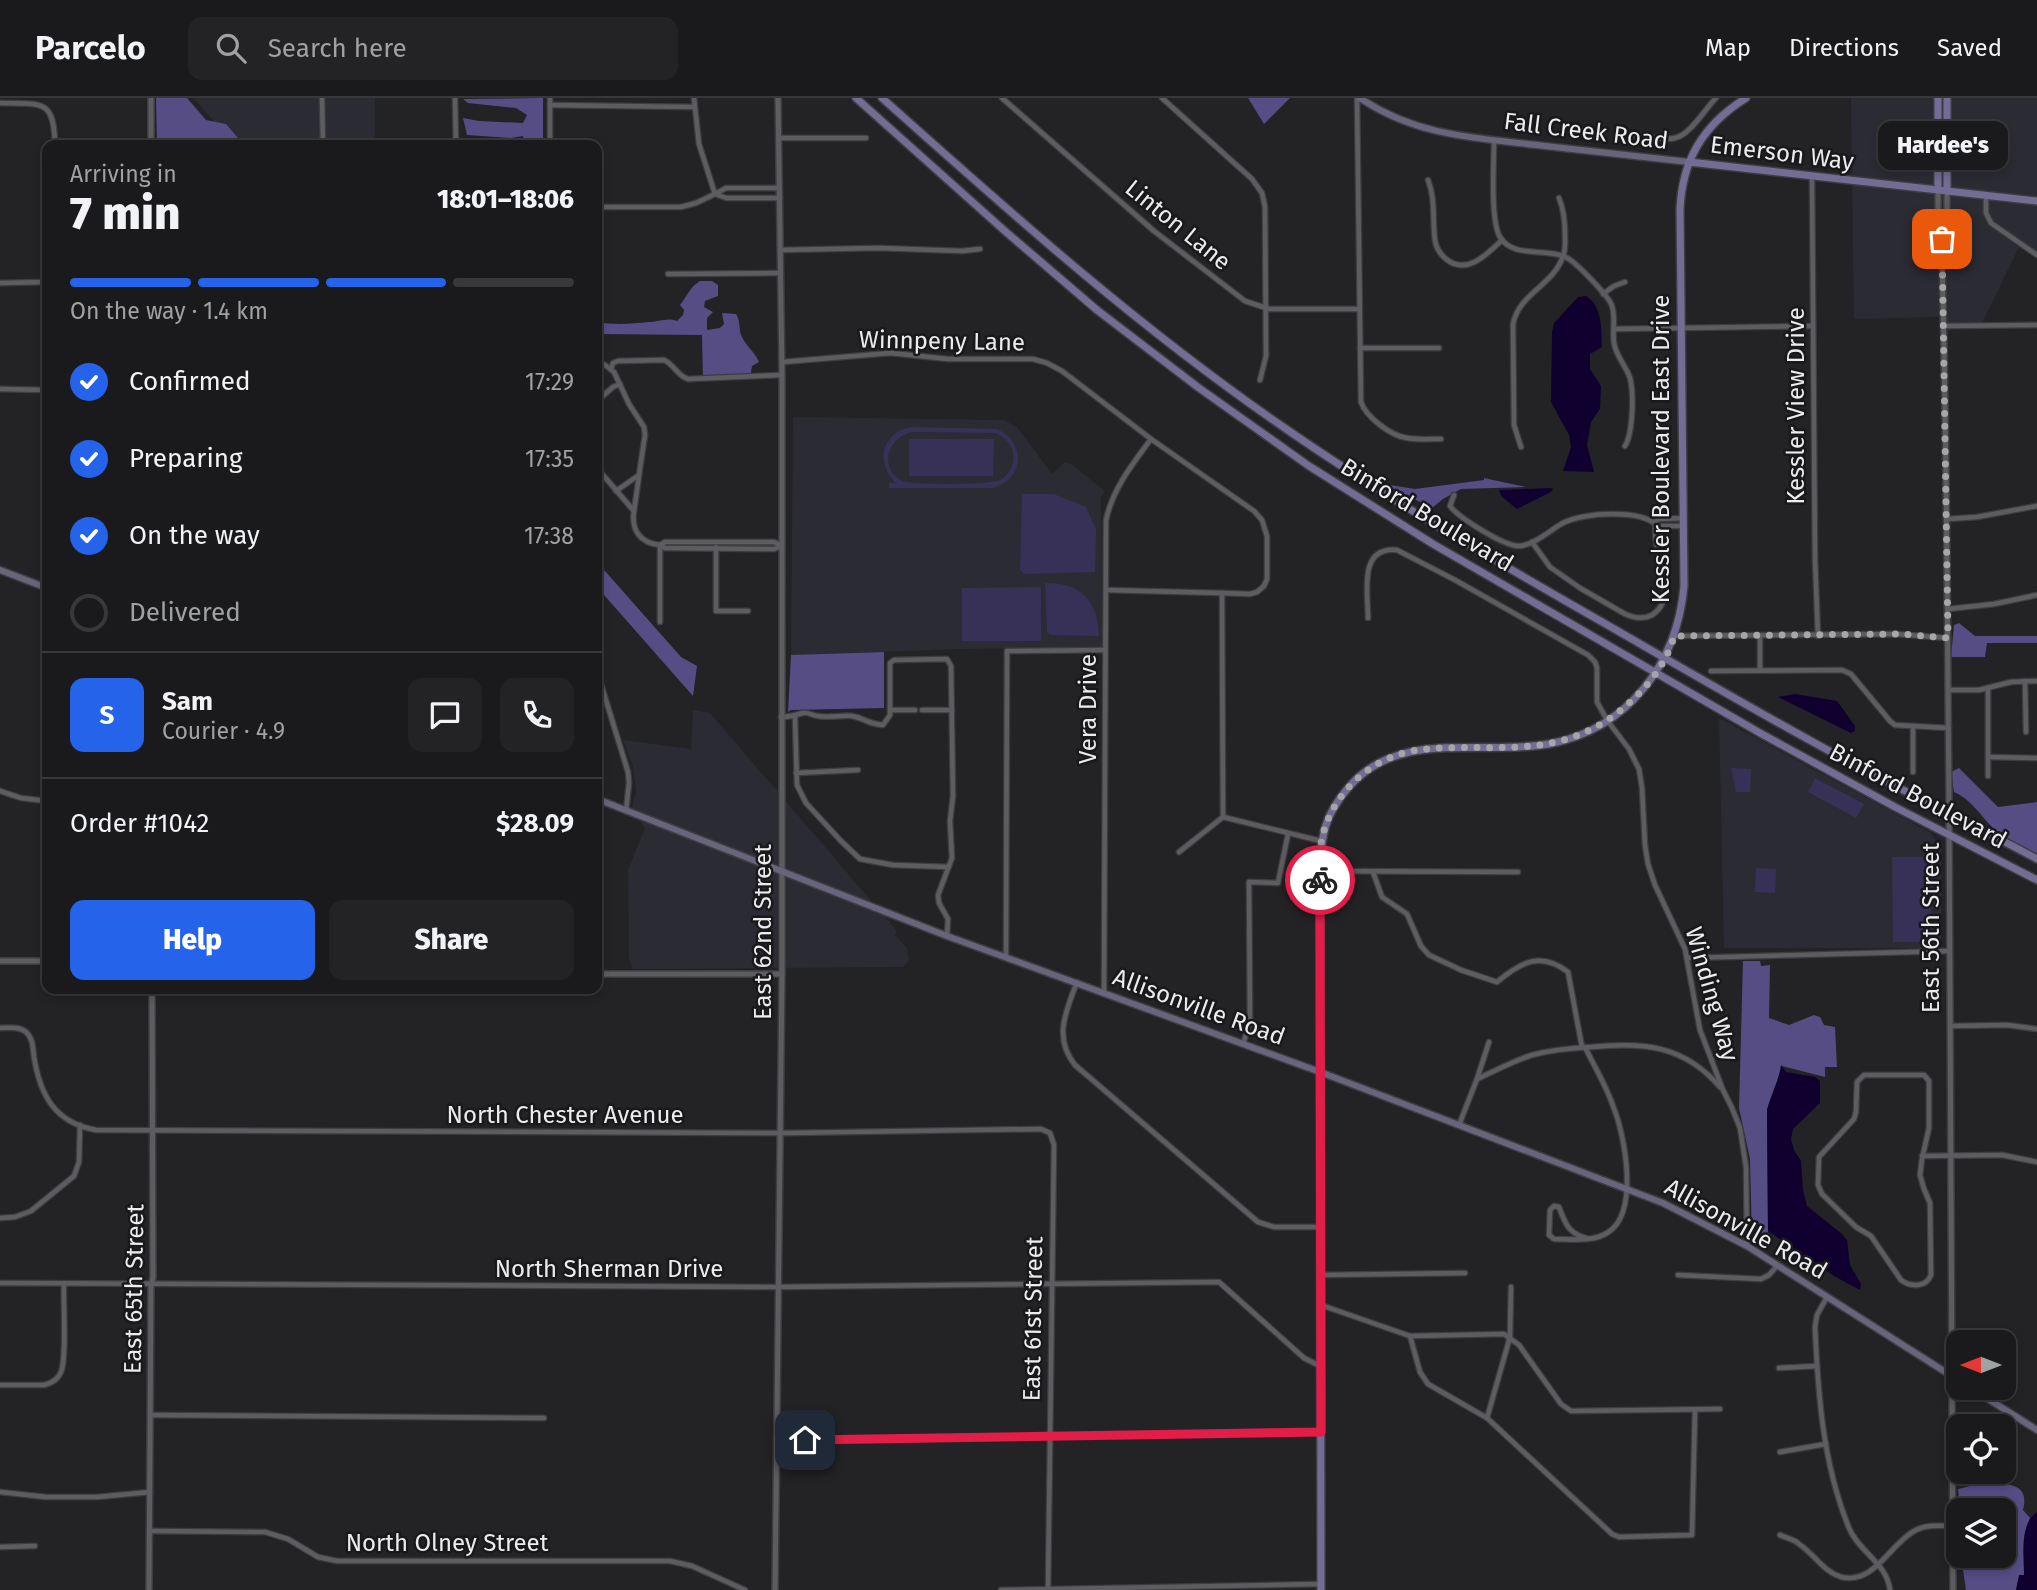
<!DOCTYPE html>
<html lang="en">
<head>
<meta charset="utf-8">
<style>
	:root { --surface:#1a1a1c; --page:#232325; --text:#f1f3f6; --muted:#9fa1a3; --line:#38383b; --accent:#2563eb }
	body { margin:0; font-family:"Fira Sans",sans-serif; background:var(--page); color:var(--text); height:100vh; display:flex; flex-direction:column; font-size:26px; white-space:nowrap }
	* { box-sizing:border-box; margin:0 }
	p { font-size:23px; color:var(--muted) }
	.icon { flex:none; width:38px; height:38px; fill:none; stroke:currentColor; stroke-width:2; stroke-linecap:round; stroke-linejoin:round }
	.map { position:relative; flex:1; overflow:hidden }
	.sheet { position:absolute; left:42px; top:42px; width:560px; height:854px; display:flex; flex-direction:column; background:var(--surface); border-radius:14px; box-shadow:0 4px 10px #0003,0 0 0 2px var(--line) }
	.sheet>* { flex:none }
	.needle { width:46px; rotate:270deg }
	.tools { position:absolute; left:1946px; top:1232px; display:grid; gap:14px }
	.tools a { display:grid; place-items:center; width:70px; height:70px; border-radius:14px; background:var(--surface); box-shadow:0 4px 10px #0003,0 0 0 2px var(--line); font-size:35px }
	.pin { position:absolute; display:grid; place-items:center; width:60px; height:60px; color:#fff; margin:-30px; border-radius:14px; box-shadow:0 4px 10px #0006 }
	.courier { position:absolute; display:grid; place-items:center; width:70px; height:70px; margin:-35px; border:5px solid #e11d48; border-radius:50%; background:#fff; color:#222; box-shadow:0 2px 9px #0007 }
	.bubble { position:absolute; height:49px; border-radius:14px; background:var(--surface); box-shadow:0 4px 10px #0003,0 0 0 2px var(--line); font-size:23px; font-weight:800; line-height:49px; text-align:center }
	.head em { font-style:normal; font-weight:800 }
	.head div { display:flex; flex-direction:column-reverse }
	.head { display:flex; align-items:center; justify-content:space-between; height:119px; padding:0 28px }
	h1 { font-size:46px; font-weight:800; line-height:52px }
	.bar { display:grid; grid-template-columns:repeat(4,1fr); gap:10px 7px; align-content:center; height:84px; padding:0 28px }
	.bar i { height:9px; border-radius:5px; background:var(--line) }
	.bar .current { background:var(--accent) }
	.bar p { grid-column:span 4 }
	.line { display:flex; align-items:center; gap:18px; padding:0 28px; border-top:2px solid var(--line) }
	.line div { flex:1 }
	.round { display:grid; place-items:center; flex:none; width:74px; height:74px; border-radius:14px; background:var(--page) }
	ol { padding:0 28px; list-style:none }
	li { display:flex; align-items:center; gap:21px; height:77px }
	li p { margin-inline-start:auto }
	li .icon { padding:7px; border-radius:50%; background:var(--accent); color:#fff; stroke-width:4 }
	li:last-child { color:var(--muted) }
	li i { width:38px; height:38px; border:4px solid var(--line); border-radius:50% }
	.cta { display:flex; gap:14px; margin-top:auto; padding:14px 28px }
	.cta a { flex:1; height:80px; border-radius:14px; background:var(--accent); color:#fff; font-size:28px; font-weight:800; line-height:80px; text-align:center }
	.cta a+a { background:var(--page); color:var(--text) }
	header { display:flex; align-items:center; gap:42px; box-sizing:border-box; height:98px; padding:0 35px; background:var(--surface); border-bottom:2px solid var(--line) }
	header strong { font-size:33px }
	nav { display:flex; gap:38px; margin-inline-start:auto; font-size:24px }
	.search { width:490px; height:63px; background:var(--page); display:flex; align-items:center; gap:18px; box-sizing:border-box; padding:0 24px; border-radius:14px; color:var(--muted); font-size:26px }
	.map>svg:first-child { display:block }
	.built { fill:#2b2b33 }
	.green { fill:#373157; fill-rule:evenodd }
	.forest { fill:#564d85 }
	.water { fill:#100030 }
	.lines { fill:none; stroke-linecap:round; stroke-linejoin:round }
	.minor-casing { stroke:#3d3d3f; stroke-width:7 }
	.tertiary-casing { stroke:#3d3d3f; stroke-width:8 }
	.secondary-casing { stroke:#3d3d3f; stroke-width:9 }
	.primary-casing { stroke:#3d3d3f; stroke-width:10 }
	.minor { stroke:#5d5c60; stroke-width:4.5 }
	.tertiary { stroke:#5d5c60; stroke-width:5 }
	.secondary { stroke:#68647b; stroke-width:6 }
	.primary { stroke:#736c95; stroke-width:7 }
	.done { stroke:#a6a5a8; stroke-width:7; stroke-dasharray:0 12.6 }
	.route { stroke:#e11d48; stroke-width:9 }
	.labels { text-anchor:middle; stroke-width:5; stroke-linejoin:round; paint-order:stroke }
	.street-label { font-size:24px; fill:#ececee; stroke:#19191c }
</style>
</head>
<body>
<header>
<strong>Parcelo</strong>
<div class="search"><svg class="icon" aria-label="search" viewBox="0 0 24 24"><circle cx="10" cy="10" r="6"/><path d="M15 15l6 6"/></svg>Search here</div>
<nav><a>Map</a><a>Directions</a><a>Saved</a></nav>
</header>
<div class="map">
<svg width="2037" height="1492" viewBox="0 0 2037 1492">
	<rect width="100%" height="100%" fill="#232225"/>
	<g class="built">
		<path d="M194 0H375V47H241L225 25 214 24Z"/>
		<path d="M1851 0H2037V161L2019 149 1982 225H1939V219L1854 221Z"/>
		<path d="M793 319 1003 322 1017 329 1052 376 1065 364 1071 366 1105 393 1101 400 1102 549 960 551 791 557Z"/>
		<path d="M693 612 710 615 897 833 895 837 907 850 909 863 903 869 633 871 629 861 628 772 645 730 632 710 636 692 633 668 623 642 691 651Z"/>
		<path d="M1719 620 1931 735 1941 750V850H1724Z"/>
	</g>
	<g class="green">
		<path d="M914 329 997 331C1027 345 1024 382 992 390H889V385H896C874 364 882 332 914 329ZM914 334 996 335C1004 339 1011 345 1013 355 1015 366 1009 377 1000 382 991 387 913 387 903 383 877 372 888 336 914 334Z"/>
		<path d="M909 341H994L993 378H909Z"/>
		<path d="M1022 396H1054L1086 409 1096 431 1095 474 1025 476 1020 472Z"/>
		<path d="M1045 485C1082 485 1097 502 1099 538L1050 537 1047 534Z"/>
		<path d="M1041 489V543H962V490Z"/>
		<path d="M1731 670 1751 671 1750 694H1736Z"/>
		<path d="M1815 680 1864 706 1856 720 1808 694Z"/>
		<path d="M1892 759H1930L1931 844H1893Z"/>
		<path d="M1756 770 1776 771 1775 795 1755 794Z"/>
	</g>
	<g class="forest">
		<path d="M156 0H187L206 22 226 26 244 47H157Z"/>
		<path d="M543 0V47H524L523 38 511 40 467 37 463 20 479 23 523 25 527 17 516 10 468 5 463 1Z"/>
		<path d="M1248 0H1290L1264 26Z"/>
		<path d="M700 183H712L718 187V198L705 203 704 209 713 214 707 220V232L720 230 724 226 722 215 736 216C741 223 738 231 742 239 746 248 755 254 759 264L752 268 750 281 703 283 702 237 597 236V224C614 227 631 226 649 224 658 224 667 219 677 223L683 217 684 212 680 207C687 198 690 189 700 183Z"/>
		<path d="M1484 380 1526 389 1461 391 1443 401 1432 410 1384 386 1415 391 1484 382Z"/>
		<path d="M597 464 681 559 697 568 693 598 597 489Z"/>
		<path d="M1959 525 1975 538H2037V545H1987L1985 559H1951L1954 527Z"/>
		<path d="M884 554V610L791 612 788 614 791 557Z"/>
		<path d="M1959 670 1998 709 2037 704V756C2023 748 2004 740 1992 729 1979 716 1972 702 1954 694L1951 674Z"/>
		<path d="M1743 863H1760L1761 868 1770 867 1769 920 1789 927 1814 917 1820 919 1824 927 1835 929 1837 969H1825V979L1782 968C1778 983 1771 997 1767 1012L1768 1133 1766 1142 1761 1148 1752 1144 1750 1061 1739 1010Z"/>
		<path d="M1978 1386C2000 1387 2031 1380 2023 1412L2030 1420 2025 1439 2024 1478 2018 1483 2016 1492H1966L1961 1458H2004V1412H1960L1958 1391Z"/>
	</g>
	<g class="water">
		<path d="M1586 198C1603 209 1601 231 1602 249L1590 256V271L1601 288 1600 311 1591 324 1587 347 1594 374 1563 373 1571 349 1569 337 1551 304 1552 234 1554 225 1578 199Z"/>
		<path d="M1551 390 1553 391 1551 394 1517 411 1501 398 1499 392Z"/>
		<path d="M1795 596 1837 603 1855 628V633L1851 635 1778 599Z"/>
		<path d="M1781 967 1786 974 1815 979 1820 983V1005L1793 1031 1791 1041 1794 1052 1801 1063 1803 1092 1807 1108 1842 1136 1847 1142 1850 1167 1861 1186 1860 1192 1834 1178 1768 1133 1767 1012C1771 997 1779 983 1781 967Z"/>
		<path d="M2037 1414V1492H2016L2019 1477H2024C2024 1458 2019 1426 2037 1414Z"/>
	</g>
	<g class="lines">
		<g class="minor-casing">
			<g id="minor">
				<path d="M322 0 323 47"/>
				<path d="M455 0 456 47"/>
				<path d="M550 0V47"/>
				<path d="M1002 0 1154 133 1245 203 1269 211H1359"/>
				<path d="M1162 0 1252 81 1262 95 1265 109 1266 258 1260 282"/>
				<path d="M1357 0 1361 304C1366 319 1391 338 1407 340 1418 342 1430 341 1441 341"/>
				<path d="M0 5C42 6 54 0 55 47"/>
				<path d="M550 7 694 9"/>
				<path d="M1634 37C1647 38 1663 43 1675 40 1690 37 1705 11 1716 0"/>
				<path d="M779 40H866"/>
				<path d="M1494 43C1494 64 1490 122 1500 139 1514 162 1548 148 1569 161 1578 167 1609 198 1612 208 1616 220 1612 234 1614 245 1616 258 1626 268 1630 280 1634 295 1633 335 1625 348"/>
				<path d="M1812 78 1815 461 1818 538"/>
				<path d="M1428 82C1436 102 1432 121 1435 142 1436 150 1440 156 1446 161 1467 178 1487 156 1502 142"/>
				<path d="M779 90H726L715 96 726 100H780"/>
				<path d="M1986 97V115L1991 125 2037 157"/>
				<path d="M597 109H681L696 105 715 96 699 46 694 0"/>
				<path d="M780 152 879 150 962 153 980 151"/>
				<path d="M668 176 781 175"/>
				<path d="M0 185 47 184"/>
				<path d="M1603 196 1614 188 1625 184"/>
				<path d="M1944 228 2037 227"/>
				<path d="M1614 231 1813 228"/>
				<path d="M1360 250H1439"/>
				<path d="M597 264 605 267 614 274 629 306 644 329 645 337 639 377 616 393"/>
				<path d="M782 264 891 255 948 261H1033L1047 265 1062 273 1151 341 1254 413 1262 422 1267 438V481L1264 488 1257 494 1250 496 1222 495 1106 492"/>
				<path d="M611 271 613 265 618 263 664 262C674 266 677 278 688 281L782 277"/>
				<path d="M0 291 47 292"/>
				<path d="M597 303 613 289 620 286"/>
				<path d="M1521 349 1514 327 1513 226C1519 195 1554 187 1563 158 1566 151 1565 144 1565 137 1565 123 1564 112 1559 100"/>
				<path d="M597 370 634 413C631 432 640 445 660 447V524"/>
				<path d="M1454 397 1450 408C1459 420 1505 449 1520 448 1536 446 1550 432 1563 425 1584 414 1641 411 1658 428H1684"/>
				<path d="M634 413 639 378"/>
				<path d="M1947 421 1977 419 2037 408"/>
				<path d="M1655 424 1658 421 1684 420"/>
				<path d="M665 444H774L782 448 774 451 665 450 660 447Z"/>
				<path d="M1532 444 1550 469 1580 490 1625 516C1634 520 1643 522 1652 517 1676 502 1660 468 1657 448 1655 440 1655 433 1655 425"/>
				<path d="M716 449V513H748"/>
				<path d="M1222 495 1223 719"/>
				<path d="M1948 511 1994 506 2037 497"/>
				<path d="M1368 520C1368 495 1358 448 1397 452L1455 482 1588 557 1595 564 1597 570V604L1607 622 1629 651 1639 671 1642 690 1645 747 1648 766 1655 787 1685 851 1700 932 1723 992 1732 1010 1740 1030 1746 1069 1747 1148"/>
				<path d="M1674 538 1896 536 1948 540"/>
				<path d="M1760 572V538"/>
				<path d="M597 573 628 674 629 685 626 713"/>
				<path d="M1711 573 1842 572 1851 576 1890 623 1895 627 1949 630"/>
				<path d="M2025 583 2026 634"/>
				<path d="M1988 590V678"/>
				<path d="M1948 592H1979L2011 584 2037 583"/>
				<path d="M890 612H915"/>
				<path d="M922 612H952"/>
				<path d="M781 619C790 619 795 617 803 615 809 614 813 618 818 618 829 620 841 617 852 618 865 620 867 626 883 627L890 617V565L894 562 947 561 951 568 953 698 950 723 952 760 938 797 939 805 948 821 947 838"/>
				<path d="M795 619 797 687 806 705 841 743 860 761 893 767 949 769"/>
				<path d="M1989 659 2037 660"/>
				<path d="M1913 674V628"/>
				<path d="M796 675 858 672"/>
				<path d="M0 693 21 700 47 703"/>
				<path d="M1223 719 1321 743"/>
				<path d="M1179 754 1223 719"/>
				<path d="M1320 773 1518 774"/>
				<path d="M1373 774 1382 799 1407 816 1421 848 1429 857 1461 872 1497 884C1521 864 1541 853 1568 874L1582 949"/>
				<path d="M1006 859 1007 553 1105 552"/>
				<path d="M1687 860 1950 853"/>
				<path d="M1077 884C1066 913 1053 940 1075 967L1258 1124 1274 1129H1320"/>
				<path d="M1104 894 1106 422C1113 390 1132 367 1151 341"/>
				<path d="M1951 928 2007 927 2037 931"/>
				<path d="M0 930C9 930 19 928 26 934 33 940 33 951 34 959 40 997 55 1025 96 1032L787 1035 1041 1031 1050 1035 1054 1047 1048 1492"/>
				<path d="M1243 946 1250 924 1249 784 1278 785 1288 736"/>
				<path d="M1585 949C1594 968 1606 987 1613 1008 1625 1037 1640 1116 1607 1135 1593 1144 1571 1141 1554 1141L1549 1137 1550 1112 1554 1108 1559 1109C1565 1125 1568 1135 1586 1140"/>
				<path d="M1864 977H1924L1929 983V1030L1922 1061 1920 1077 1924 1091 1930 1105 1931 1177C1926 1190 1910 1189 1901 1182L1871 1138 1856 1129 1822 1096 1818 1087 1819 1059 1854 1021 1856 1014 1857 984Z"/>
				<path d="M1477 981C1495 973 1513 963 1532 957 1551 952 1571 950 1591 949 1643 944 1684 947 1720 989"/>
				<path d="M1459 1027 1477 981 1489 944"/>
				<path d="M1922 1058 2002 1057 2037 1064"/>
				<path d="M0 1120 15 1119 31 1113 74 1078 79 1064 80 1027"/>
				<path d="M1321 1177 1465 1175"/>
				<path d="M1678 1177 1761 1181 1769 1177 1777 1168"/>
				<path d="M0 1185 778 1189 1219 1184 1304 1260 1320 1268"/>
				<path d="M1827 1199 1817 1217 1815 1229C1818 1297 1823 1366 1849 1430 1859 1454 1887 1465 1890 1492"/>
				<path d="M1321 1207 1410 1238 1504 1236 1519 1247 1561 1306 1571 1313 1720 1311"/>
				<path d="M1410 1238 1420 1274 1428 1286 1487 1320 1612 1436 1619 1439 1692 1437 1695 1312"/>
				<path d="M1779 1270 1817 1268"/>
				<path d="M0 1287H44C52 1285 58 1282 61 1274 67 1260 63 1204 64 1186"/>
				<path d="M150 1317 544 1320"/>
				<path d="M1487 1320 1510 1239 1511 1189"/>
				<path d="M776 1342 1320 1334"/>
				<path d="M1780 1354 1826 1346"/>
				<path d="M0 1394 46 1399H97L150 1394"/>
				<path d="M149 1433 265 1434 288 1441 318 1459 337 1463H670L692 1468 745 1492"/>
				<path d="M1780 1437C1786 1440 1794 1441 1799 1446 1814 1456 1824 1474 1841 1479 1875 1487 1890 1445 1916 1432 1927 1426 1941 1428 1953 1428"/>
				<path d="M0 1449 35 1448"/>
				<path d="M1001 1492 1320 1486"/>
			</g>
		</g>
		<g class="tertiary-casing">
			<g id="tertiary">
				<path d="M151 0V47"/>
				<path d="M1938 92V120L1941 126C1947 318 1947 510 1949 702 1951 966 1953 1229 1953 1492"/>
				<path d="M1941 126 1947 120V93"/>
				<path d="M0 863H47"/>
				<path d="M597 876H782"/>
				<path d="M149 1492 151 1190 153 1179 152 891"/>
				<path d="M775 1492 782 876V277L778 0"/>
			</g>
		</g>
		<g class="secondary-casing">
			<g id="secondary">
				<path d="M1360 0C1417 39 1479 40 1545 48 1593 53 1641 59 1689 64"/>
				<path d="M0 472 47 490"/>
				<path d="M597 701 947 838 1320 974 1663 1105 1747 1148 1958 1282"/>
				<path d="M1971 1290 2037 1332"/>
			</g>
		</g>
		<g class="primary-casing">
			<g id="primary">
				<path d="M856 0 1006 134 1097 212 1199 290 1309 368 1433 446 1760 635 1895 709 2037 782"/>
				<path d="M882 0C1014 118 1145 235 1292 335 1388 401 1489 459 1590 517 1679 568 1767 620 1857 668 1917 700 1978 729 2037 761"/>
				<path d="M1947 0V93"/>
				<path d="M1689 64 2037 103"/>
				<path d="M1938 92V0"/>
				<path d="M1321 1492 1320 773C1321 738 1324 718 1348 690 1398 630 1482 658 1549 646 1628 631 1677 566 1684 488L1680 112C1682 62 1703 27 1746 0"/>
			</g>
		</g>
		<use href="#minor" class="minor"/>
		<use href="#tertiary" class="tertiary"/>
		<use href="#secondary" class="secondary"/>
		<use href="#primary" class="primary"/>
	</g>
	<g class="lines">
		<path class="done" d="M1320 782C1320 769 1319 753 1322 740 1332 695 1372 658 1418 652 1462 646 1507 654 1551 645 1581 639 1608 625 1630 604 1650 586 1667 564 1674 538L1901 536 1948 540 1942 141"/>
		<path class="route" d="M805 1342 1321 1334 1320 782"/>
	</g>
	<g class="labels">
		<g class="street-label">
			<text transform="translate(1586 33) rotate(7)" y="8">Fall Creek Road</text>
			<text transform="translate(1782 55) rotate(7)" y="8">Emerson Way</text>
			<text transform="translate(1178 127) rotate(39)" y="8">Linton Lane</text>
			<text transform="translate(942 243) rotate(1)" y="8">Winnpeny Lane</text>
			<text transform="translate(1796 308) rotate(-90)" y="8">Kessler View Drive</text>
			<text transform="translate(1661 351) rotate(-90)" y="8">Kessler Boulevard East Drive</text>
			<text transform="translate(1427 417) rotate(31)" y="8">Binford Boulevard</text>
			<text transform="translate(1088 611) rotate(-90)" y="8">Vera Drive</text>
			<text transform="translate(1918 698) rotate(28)" y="8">Binford Boulevard</text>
			<text transform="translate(1931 830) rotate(-90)" y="8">East 56th Street</text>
			<text transform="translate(763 834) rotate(-90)" y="8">East 62nd Street</text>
			<text transform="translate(1712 896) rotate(74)" y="8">Winding Way</text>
			<text transform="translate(1199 909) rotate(20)" y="8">Allisonville Road</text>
			<text x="565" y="1025">North Chester Avenue</text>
			<text transform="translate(1746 1131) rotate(29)" y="8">Allisonville Road</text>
			<text x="609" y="1179">North Sherman Drive</text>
			<text transform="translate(134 1191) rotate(-89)" y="8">East 65th Street</text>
			<text transform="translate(1033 1221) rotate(-89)" y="8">East 61st Street</text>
			<text x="447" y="1453">North Olney Street</text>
		</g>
	</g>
</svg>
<div class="tools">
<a><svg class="needle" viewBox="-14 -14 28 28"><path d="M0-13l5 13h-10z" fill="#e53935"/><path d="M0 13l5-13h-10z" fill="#9fa1a3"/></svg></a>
<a><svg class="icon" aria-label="locate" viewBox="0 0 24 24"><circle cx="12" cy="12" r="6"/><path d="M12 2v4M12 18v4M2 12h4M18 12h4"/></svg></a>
<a><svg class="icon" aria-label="layers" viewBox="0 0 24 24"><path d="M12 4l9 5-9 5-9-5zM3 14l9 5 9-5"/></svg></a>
</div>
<div class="pin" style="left:1942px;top:141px;background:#ea580c"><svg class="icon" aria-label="bag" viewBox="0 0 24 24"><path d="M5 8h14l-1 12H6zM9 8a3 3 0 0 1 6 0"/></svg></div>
<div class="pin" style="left:805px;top:1342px;background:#1f2937"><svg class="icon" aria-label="home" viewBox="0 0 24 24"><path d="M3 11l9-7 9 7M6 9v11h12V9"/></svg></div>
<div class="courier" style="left:1320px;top:782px"><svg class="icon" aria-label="bike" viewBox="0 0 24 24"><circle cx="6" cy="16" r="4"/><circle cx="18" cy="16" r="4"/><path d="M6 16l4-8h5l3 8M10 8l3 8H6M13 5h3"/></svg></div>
<div class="bubble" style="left:1878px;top:23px;width:130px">Hardee's</div>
<section class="sheet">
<div class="head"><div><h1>7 min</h1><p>Arriving in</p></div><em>18:01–18:06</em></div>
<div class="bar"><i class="current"></i><i class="current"></i><i class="current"></i><i></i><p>On the way · 1.4 km</p></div>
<ol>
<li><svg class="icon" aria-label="check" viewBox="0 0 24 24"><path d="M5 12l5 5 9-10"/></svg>Confirmed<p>17:29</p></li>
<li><svg class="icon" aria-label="check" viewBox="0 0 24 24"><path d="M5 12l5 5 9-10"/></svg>Preparing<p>17:35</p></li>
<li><svg class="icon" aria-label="check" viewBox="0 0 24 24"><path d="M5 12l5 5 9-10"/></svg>On the way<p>17:38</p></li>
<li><i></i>Delivered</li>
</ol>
<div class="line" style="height:126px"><b class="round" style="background:var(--accent);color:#fff">S</b><div><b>Sam</b><p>Courier · 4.9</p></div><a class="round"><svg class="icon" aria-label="chat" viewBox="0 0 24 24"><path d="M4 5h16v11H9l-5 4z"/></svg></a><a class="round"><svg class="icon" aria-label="phone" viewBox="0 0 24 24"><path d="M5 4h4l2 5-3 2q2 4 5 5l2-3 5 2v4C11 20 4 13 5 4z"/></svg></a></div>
<div class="line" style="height:91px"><div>Order #1042</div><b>$28.09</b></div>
<div class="cta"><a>Help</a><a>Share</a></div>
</section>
</div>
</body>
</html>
